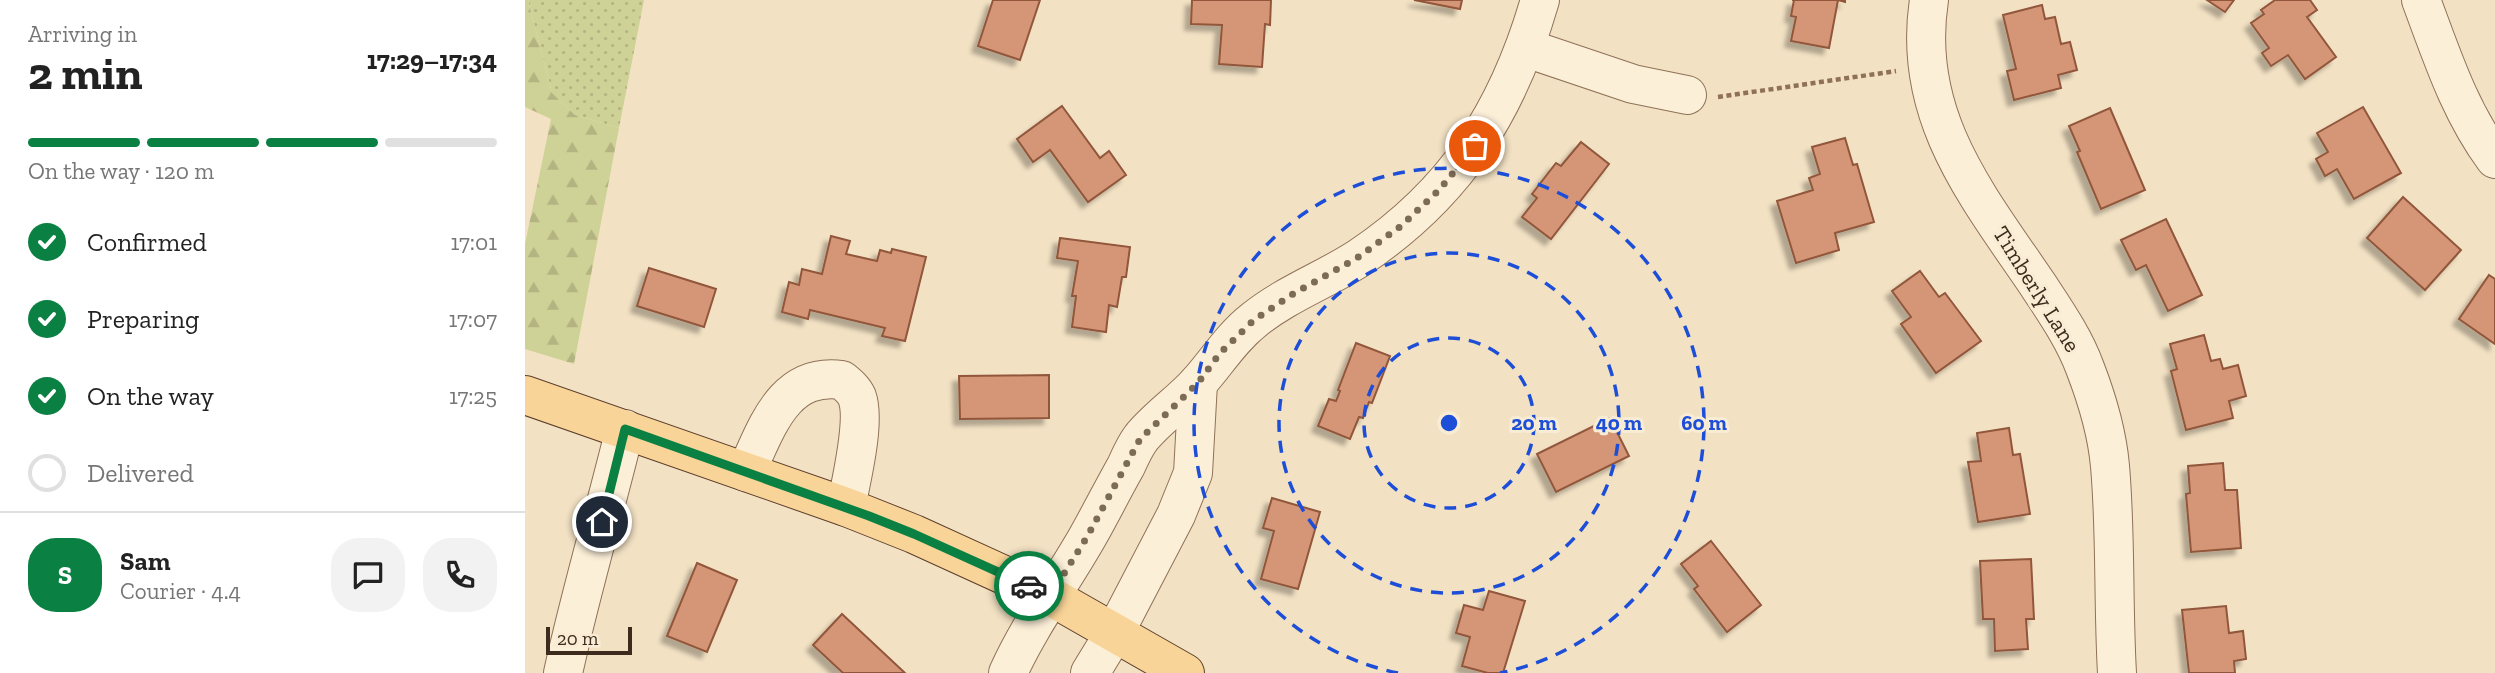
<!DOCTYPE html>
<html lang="en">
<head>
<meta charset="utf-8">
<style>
	:root { --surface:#fff; --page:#f2f2f2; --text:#222; --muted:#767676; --line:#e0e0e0; --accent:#0b8043 }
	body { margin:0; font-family:"Zilla Slab",serif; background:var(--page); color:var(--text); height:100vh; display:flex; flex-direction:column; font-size:26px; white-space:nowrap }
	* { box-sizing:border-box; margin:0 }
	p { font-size:23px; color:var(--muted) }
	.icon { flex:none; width:38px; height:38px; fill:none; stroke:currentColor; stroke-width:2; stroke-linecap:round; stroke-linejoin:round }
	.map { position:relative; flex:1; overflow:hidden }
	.side { display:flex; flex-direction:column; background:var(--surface); width:525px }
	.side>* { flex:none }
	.scale { position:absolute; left:21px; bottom:18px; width:86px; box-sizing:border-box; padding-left:7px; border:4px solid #3d2b1d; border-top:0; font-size:19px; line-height:24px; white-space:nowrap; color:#3d2b1d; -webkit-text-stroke:5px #f9ecd4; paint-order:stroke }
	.pin { position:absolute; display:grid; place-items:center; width:60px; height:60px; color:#fff; margin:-30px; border:4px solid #fff; border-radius:50%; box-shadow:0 2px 7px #0007 }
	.courier { position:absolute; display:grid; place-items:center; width:70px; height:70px; margin:-35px; border:5px solid #0b8043; border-radius:50%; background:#fff; color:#222; box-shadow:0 2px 9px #0007 }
	.headline em { font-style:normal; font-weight:700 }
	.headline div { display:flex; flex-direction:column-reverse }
	.headline { display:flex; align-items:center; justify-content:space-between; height:119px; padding:0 28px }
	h1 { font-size:46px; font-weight:700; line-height:52px }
	.bar { display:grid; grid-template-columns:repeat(4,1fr); gap:10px 7px; align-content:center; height:84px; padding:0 28px }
	.bar i { height:9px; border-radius:5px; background:var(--line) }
	.bar .selected { background:var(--accent) }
	.bar p { grid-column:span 4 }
	.line { display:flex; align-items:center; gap:18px; padding:0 28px; border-top:2px solid var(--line) }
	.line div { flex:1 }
	.round { display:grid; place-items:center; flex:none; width:74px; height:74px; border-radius:28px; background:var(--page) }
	ol { padding:0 28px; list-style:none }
	li { display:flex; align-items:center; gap:21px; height:77px }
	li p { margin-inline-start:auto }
	li .icon { padding:7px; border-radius:50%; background:var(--accent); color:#fff; stroke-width:4 }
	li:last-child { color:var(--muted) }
	li i { width:38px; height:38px; border:4px solid var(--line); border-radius:50% }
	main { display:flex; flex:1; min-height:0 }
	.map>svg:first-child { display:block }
	.grass { fill:url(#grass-dots) }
	.forest { fill:url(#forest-firs) }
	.building { fill:#d49676; stroke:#91573b; stroke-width:2; filter:url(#shadow) }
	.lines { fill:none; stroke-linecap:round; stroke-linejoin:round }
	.minor-casing { stroke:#8f7158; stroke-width:40 }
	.major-casing { stroke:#5c3f2c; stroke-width:40 }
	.path { stroke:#8f7158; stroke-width:4.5; stroke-dasharray:5 3.5; stroke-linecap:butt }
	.minor { stroke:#fcefd8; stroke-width:38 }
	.major { stroke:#f9d498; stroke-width:38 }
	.done { stroke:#7c6b57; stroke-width:7; stroke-dasharray:0 12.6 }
	.route { stroke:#0b8043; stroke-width:9 }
	.ring { fill:none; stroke:#1d4ed8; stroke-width:3.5; stroke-dasharray:12 9 }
	.labels { text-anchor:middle; stroke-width:6; stroke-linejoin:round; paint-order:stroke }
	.street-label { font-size:23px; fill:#3d2b1d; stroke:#f9ecd4 }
	.centre { fill:#1d4ed8; stroke:#f9ecd4; stroke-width:3.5 }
	.ring-label { font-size:21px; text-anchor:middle; font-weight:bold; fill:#1d4ed8; stroke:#f9ecd4; stroke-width:6; stroke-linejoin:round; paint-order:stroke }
</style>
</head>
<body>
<main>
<section class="side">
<div class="headline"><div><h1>2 min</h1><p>Arriving in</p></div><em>17:29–17:34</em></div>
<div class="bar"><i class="selected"></i><i class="selected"></i><i class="selected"></i><i></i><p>On the way · 120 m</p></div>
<ol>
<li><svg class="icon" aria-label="check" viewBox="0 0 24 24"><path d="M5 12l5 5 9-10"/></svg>Confirmed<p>17:01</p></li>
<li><svg class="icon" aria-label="check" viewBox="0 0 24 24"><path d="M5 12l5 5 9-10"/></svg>Preparing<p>17:07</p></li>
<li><svg class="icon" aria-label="check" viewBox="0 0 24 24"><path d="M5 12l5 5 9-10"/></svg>On the way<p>17:25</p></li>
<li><i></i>Delivered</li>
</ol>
<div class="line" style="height:126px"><b class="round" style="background:var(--accent);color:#fff">S</b><div><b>Sam</b><p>Courier · 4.4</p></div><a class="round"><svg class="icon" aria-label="chat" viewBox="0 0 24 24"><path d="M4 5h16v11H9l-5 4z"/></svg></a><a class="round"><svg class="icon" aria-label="phone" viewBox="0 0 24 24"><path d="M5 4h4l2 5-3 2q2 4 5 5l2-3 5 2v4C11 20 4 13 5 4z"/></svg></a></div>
</section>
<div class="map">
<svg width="1970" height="673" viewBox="0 0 1970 673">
	<defs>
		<pattern id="grass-dots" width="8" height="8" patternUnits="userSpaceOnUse" patternTransform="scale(1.75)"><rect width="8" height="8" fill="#cfd296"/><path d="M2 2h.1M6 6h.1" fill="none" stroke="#b3b481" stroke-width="1.8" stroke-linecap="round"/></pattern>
		<pattern id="forest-firs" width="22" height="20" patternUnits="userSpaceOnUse" patternTransform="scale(1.75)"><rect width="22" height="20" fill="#cfd296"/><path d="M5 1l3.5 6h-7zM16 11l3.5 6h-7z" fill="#b3b481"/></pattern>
		<filter id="shadow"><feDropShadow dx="-6" dy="6" stdDeviation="2" flood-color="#0004"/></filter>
	</defs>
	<rect width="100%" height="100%" fill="#f2e1c3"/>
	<path class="grass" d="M3 0H119L94 128 50 115 27 93Z"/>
	<path class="forest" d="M0 0H3L27 93 50 115 94 128 49 364 0 349V244L26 119 0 107Z"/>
	<g class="building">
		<path d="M468 0H515L495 60 453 46Z"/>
		<path d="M667 0H746L745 25 740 24 737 67 694 64 697 25 666 24Z"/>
		<path d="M889 0H937L935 9Z"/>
		<path d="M1267 0H1320V2L1313 0 1304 48 1266 41 1271 17 1266 16 1269 0Z"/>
		<path d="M1682 0H1709L1700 12Z"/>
		<path d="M1750 0H1785L1792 10 1782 17 1811 57 1780 79 1763 55 1746 66 1737 53 1744 48 1726 23 1739 14 1736 10Z"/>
		<path d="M1517 5 1520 19 1530 17 1536 44 1545 42 1552 70 1533 75 1536 88 1489 100 1482 71 1491 69 1478 15Z"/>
		<path d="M537 106 575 158 584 151 601 175 563 202 525 150 508 162 492 139Z"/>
		<path d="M1838 107 1876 173 1829 199 1812 169 1800 176 1791 159 1803 152 1792 133Z"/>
		<path d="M1585 108 1620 190 1576 209 1552 152 1555 151 1544 126Z"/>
		<path d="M1320 138 1328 165 1332 164 1349 222 1310 233 1314 250 1271 263 1252 201 1288 190 1284 178 1295 174 1287 147Z"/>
		<path d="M1056 142 1084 164 1026 239 997 217 1012 198 1007 194 1031 163 1036 166Z"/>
		<path d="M1878 197 1936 250 1900 290 1842 238Z"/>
		<path d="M1641 219 1677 295 1643 311 1621 265 1611 270 1596 240Z"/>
		<path d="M306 236 325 241 321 254 352 261 355 250 366 253 367 249 401 257 380 341 357 336 360 328 285 310 283 319 257 312 264 282 274 285 277 269 297 274Z"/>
		<path d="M535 238 605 247 601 277H597L592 307 584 305 581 332 547 327 551 296H547L553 261 532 258Z"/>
		<path d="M124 268 191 289 179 327 112 306Z"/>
		<path d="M1395 271 1414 297 1420 293 1456 341 1411 373 1376 324 1386 317 1367 291Z"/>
		<path d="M1964 275 1970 279V344L1934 319Z"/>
		<path d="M1679 335 1686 361 1695 359 1698 369 1713 365 1721 396 1704 401 1708 418 1661 430 1646 371 1652 369 1645 344Z"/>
		<path d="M831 343 865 356 847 403 844 402 838 418 834 417 825 439 793 426 804 399 811 401 815 391 813 390Z"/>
		<path d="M524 375V418L435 419 434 376Z"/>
		<path d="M1085 418 1104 456 1031 492 1012 454Z"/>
		<path d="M1484 428 1488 455 1495 454 1505 514 1453 522 1443 462 1456 461 1452 433Z"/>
		<path d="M1698 463 1700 490H1712L1716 548 1666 552 1661 494 1665 493 1663 466Z"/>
		<path d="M747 498 795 512 773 589 736 579 749 531 738 528Z"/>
		<path d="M1186 541 1236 605 1202 632 1169 589 1173 586 1156 564Z"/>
		<path d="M1506 559 1509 619H1501L1503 649 1470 651 1469 619H1458L1455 561Z"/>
		<path d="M172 563 212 580 182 652 142 636Z"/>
		<path d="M964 591 1000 601 978 673H963L937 666 945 637 931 633 939 605 958 610Z"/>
		<path d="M1701 606 1704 633 1718 631 1721 659 1709 661 1710 673H1664L1657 610Z"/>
		<path d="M317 614 380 673H318L288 645Z"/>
	</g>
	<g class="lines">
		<g class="minor-casing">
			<g id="minor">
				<path d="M1404 0C1386 116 1452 195 1513 285 1530 311 1549 338 1560 368 1572 399 1582 432 1585 466 1591 534 1588 604 1592 673"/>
				<path d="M1896 0C1917 56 1934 110 1970 159"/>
				<path d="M1001 48 1108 84 1162 95"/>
				<path d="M221 472C242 428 258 372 317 380 323 385 329 390 332 397 341 421 326 481 321 507"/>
				<path d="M38 673C56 591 80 511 100 429"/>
				<path d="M483 673C505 624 537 582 563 536 576 513 588 489 601 466 605 457 610 446 616 438 632 418 656 402 673 383 692 362 706 338 729 320 761 294 800 280 834 258 931 193 983 111 1015 0"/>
				<path d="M565 673 590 632 651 515 668 473 673 383"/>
			</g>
		</g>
		<g class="major-casing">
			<path id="major" d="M0 395 321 507 389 534 525 596 660 673"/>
		</g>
		<path class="path" d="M1193 97 1371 71"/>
		<use href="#minor" class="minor"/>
		<use href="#major" class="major"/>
	</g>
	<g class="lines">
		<path class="done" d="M504 586 525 596 562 537 615 439 673 383 695 353 729 320 768 294 832 258 876 226 914 190 950 146"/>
		<path class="route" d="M77 522 100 429 344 516 389 534 504 586"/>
	</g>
	<g class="ring">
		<circle cx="924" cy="423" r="85"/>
		<circle cx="924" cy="423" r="170"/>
		<path d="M873 673A255 255 0 1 1 975 673"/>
	</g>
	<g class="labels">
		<g class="street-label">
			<text transform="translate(1512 289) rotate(58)" y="8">Timberly Lane</text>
		</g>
	</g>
	<circle cx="924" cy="423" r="10" class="centre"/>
	<g class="ring-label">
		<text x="1009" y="430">20 m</text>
		<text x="1094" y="430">40 m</text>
		<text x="1179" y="430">60 m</text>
	</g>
</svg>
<div class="scale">20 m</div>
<div class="pin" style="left:950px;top:146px;background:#ea580c"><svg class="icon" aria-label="bag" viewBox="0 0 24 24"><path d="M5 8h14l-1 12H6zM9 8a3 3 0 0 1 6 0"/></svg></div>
<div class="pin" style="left:77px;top:522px;background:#1f2937"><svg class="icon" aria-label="home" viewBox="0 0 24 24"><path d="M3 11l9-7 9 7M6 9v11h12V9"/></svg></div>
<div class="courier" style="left:504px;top:586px"><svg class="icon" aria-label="car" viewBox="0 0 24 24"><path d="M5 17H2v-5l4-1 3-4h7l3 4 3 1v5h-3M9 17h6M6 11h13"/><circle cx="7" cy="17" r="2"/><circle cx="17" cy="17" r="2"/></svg></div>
</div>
</main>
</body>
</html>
